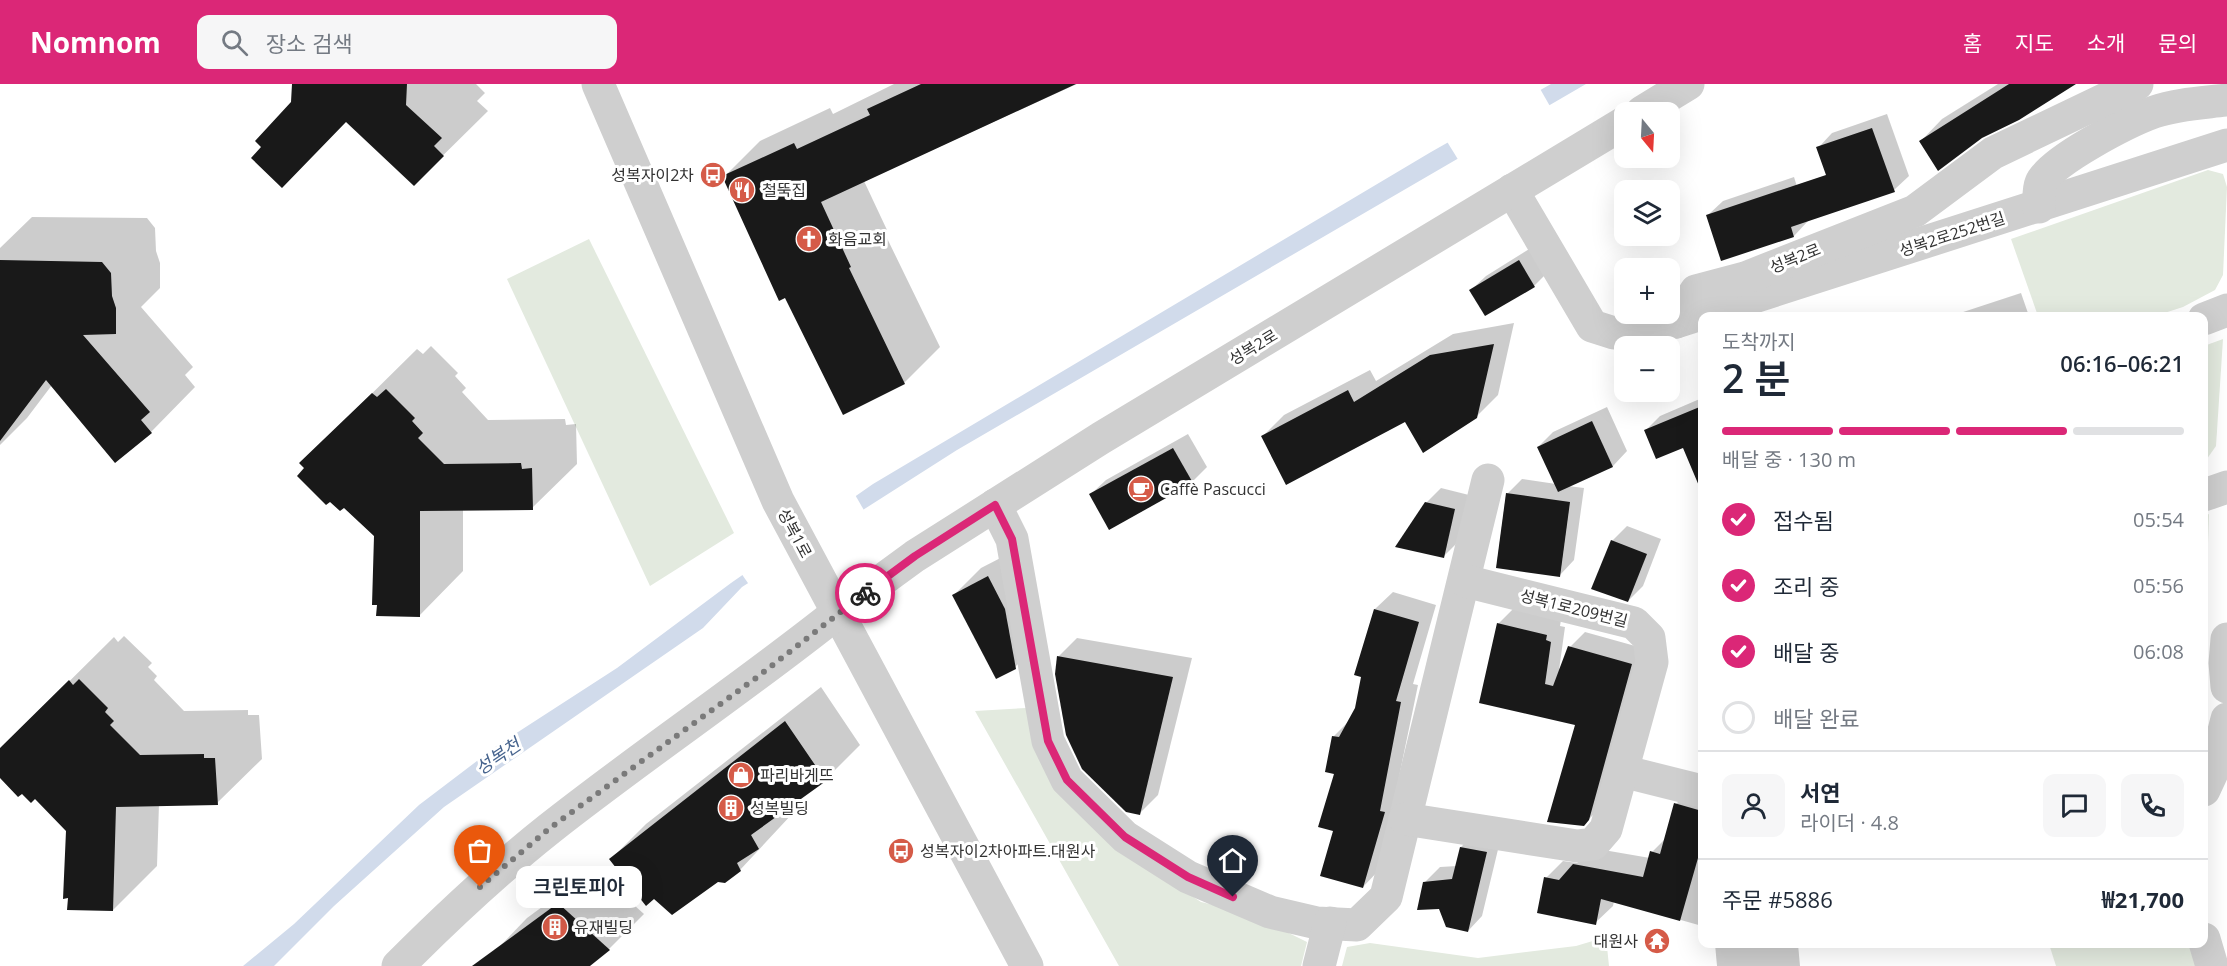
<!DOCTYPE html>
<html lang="ko">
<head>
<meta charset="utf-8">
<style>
	:root { --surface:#fff; --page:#f6f6f7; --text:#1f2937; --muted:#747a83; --line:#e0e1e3; --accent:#db2777 }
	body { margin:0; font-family:"Open Sans","Noto Sans KR",sans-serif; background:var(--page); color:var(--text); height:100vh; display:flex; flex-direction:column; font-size:22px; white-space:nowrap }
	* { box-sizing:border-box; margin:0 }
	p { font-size:20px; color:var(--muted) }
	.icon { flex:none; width:33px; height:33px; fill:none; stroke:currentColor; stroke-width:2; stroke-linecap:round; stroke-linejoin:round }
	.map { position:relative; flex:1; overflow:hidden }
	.panel { position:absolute; left:1698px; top:228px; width:510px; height:636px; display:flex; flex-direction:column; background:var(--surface); border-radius:12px; box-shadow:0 6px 24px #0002 }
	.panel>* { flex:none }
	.needle { width:39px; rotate:162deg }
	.tools { position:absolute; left:1614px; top:18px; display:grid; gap:12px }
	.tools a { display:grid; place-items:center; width:66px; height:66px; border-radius:12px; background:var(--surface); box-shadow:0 6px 24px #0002; font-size:30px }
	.pin { position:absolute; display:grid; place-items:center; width:51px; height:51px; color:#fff; margin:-62px -26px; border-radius:50% 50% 50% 0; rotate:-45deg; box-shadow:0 0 6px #0007 }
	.pin .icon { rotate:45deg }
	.courier { position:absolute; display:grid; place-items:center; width:60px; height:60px; margin:-30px; border:4px solid #db2777; border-radius:50%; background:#fff; color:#222; box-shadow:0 2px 8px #0007 }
	.bubble { position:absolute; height:42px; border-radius:12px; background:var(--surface); box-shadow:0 6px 24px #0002; font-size:20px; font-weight:600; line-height:42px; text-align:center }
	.overview em { font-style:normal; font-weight:600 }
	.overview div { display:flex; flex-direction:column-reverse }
	.overview { display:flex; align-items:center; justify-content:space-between; height:102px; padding:0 24px }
	h1 { font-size:39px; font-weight:600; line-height:45px }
	.bar { display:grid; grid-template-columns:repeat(4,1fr); gap:9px 6px; align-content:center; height:72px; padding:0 24px }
	.bar i { height:8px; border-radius:4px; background:var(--line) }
	.bar .current { background:var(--accent) }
	.bar p { grid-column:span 4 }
	.line { display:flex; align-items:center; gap:15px; padding:0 24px; border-top:2px solid var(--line) }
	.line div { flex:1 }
	.round { display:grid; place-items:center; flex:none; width:63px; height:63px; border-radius:12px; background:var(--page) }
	ol { padding:0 24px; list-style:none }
	li { display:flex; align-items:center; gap:18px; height:66px }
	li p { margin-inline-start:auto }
	li .icon { padding:6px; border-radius:50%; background:var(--accent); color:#fff; stroke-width:4 }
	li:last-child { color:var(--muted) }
	li i { width:33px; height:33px; border:3px solid var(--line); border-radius:50% }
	header { display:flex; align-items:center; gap:36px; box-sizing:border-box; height:84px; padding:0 30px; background:var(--accent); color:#fff }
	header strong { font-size:28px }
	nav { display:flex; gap:33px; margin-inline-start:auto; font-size:21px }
	.search { width:420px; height:54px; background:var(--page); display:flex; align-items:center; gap:15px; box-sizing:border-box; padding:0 21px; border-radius:12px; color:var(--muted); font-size:22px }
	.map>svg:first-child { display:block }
	.green { fill:#e3eadf }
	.water { fill:#d1dbeb }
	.pier { fill:#fff }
	.shadow { fill:#0003 }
	.building { fill:#191919 }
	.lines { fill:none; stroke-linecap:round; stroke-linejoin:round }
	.minor { stroke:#cfcfcf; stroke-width:33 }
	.tertiary { stroke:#cfcfcf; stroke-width:33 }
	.done { stroke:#7a7a7a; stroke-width:6; stroke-dasharray:0 10.8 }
	.route { stroke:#db2777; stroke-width:8 }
	.labels { text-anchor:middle; stroke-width:6; stroke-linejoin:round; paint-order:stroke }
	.poi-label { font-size:16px; fill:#323232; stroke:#fff; text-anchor:start }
	.street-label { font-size:16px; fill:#323232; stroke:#fff }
	.water-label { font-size:18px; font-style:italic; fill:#47648e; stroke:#fff }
</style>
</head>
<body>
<header>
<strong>Nomnom</strong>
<div class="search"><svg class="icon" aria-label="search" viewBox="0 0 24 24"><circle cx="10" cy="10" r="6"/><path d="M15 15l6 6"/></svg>장소 검색</div>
<nav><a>홈</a><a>지도</a><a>소개</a><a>문의</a></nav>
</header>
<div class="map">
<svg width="2227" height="882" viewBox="0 0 2227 882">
	<rect width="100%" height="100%" fill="#fff"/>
	<g class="green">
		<path d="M2208 86 2223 90 2227 103 2223 191 2215 206 2183 223 2155 232H2038L2011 155Z"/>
		<path d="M589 155 734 449 650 502 507 195Z"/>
		<path d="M2223 255 2216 362 2204 379V262Z"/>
		<path d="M2209 430 2205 547 2204 551V432Z"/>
		<path d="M1026 624 1115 761 1201 818 1248 829 1307 858 1301 882H1119L975 627Z"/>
		<path d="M1606 853 1609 882H1342L1347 863 1370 859 1478 874 1576 862Z"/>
		<path d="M2049 860H2190L2199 882H2056Z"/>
	</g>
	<path class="water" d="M1551 0H1586L957 366 742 503 703 544 444 723 334 822 274 882H243L294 840 419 721 498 661 617 584 731 499 873 400 1431 68Z"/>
	<g class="pier">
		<path d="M1539 3 1551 24 1459 77 1446 56Z"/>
		<path d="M854 409 865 428 750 502 741 489Z"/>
	</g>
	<g class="shadow">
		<path d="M293 0H476L485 9 477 17 488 27 414 100 347 36 263 63 293 18Z"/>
		<path d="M894 0H1077L864 97 887 146 884 148 940 263 904 299 724 93 760 57 830 24 833 30Z"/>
		<path d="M1998 0H2073L1921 57 1942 35Z"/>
		<path d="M1887 30 1909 92 1894 106 1818 64 1832 49Z"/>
		<path d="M1794 93 1808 137 1794 152 1708 131 1723 117Z"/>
		<path d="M32 133 147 134 155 144 156 167 160 179V204L141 223 193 283 185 291 195 303 151 348 52 301 27 334 0 361V164Z"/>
		<path d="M1534 162 1549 187 1534 202 1471 206 1486 192Z"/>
		<path d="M2021 209 2029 232H1951Z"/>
		<path d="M1514 239 1498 311 1476 333 1406 336 1263 352 1284 331 1370 286 1376 297 1453 250Z"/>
		<path d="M431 262 458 289 455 292 466 304 462 308 488 336 565 335 566 341 576 340 577 380 532 424 463 425V487L419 532 375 451 306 384 346 335 417 265 423 270Z"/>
		<path d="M1702 314V394L1698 396 1684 362 1646 346 1660 332Z"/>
		<path d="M1607 323 1627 367 1613 382 1568 402 1584 404 1574 476 1560 491 1507 410 1522 395 1556 400 1538 363 1553 348Z"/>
		<path d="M1188 350 1207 383 1192 398 1091 410 1106 396Z"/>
		<path d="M1441 404 1469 411 1458 458 1443 473 1426 419Z"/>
		<path d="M1627 442 1661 455 1643 502 1628 517 1612 457Z"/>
		<path d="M1016 466 1042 556 1015 583 954 511 981 484Z"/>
		<path d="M1393 508 1436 521 1413 600 1418 601 1380 785 1363 803 1335 746 1333 653 1350 636 1356 625 1375 525Z"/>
		<path d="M1513 525 1561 536 1560 542 1565 543 1559 586 1570 563 1585 548 1646 565 1598 726 1583 741 1549 737 1577 640 1481 618 1498 540Z"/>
		<path d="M124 552 152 579 148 583 157 592 154 596 184 627 248 626V631H259L262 675 217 719 159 720 157 782 113 826 68 746 35 713 0 692V666L114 553 118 558Z"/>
		<path d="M1077 554 1192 574 1158 711 1139 730 1058 573Z"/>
		<path d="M821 603 860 661 825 696 789 722 793 729 740 786 724 797 718 796 654 813 611 775 646 740Z"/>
		<path d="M1693 703 1702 705V842L1614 817 1613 822 1595 839 1546 794 1563 777 1577 779 1592 764 1650 774 1652 768 1667 753 1676 720Z"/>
		<path d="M1476 748 1501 753 1482 832 1468 847 1440 823 1425 798 1440 783 1457 782 1461 763Z"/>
		<path d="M594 785 644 830 609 865 588 882H481L527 834Z"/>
		<path d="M1715 860H1798L1800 882H1717Z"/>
	</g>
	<g class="building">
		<path d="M292 0H407L406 21 442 54 434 62 444 72 414 102 346 38 282 104 251 74 261 63 255 57 291 18Z"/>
		<path d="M921 0H1076L821 118 851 183 849 184 905 300 843 331 785 214 779 217 722 92 794 59 797 65 870 31 867 25Z"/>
		<path d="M2009 0H2076L2019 36 1982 54 1938 87 1919 57Z"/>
		<path d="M1872 44 1895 108 1791 143 1794 153 1721 177 1706 131 1826 91 1816 63Z"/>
		<path d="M0 176 102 178 111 189 112 212 116 224V250L83 251 150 328 141 336 152 349 115 379 46 296 0 357Z"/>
		<path d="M1519 176 1535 203 1485 232 1469 206Z"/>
		<path d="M1494 260 1477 334 1423 369 1405 338 1286 401 1261 352 1348 306 1354 318 1430 271Z"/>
		<path d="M386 305 415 334 412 337 423 349 418 354 444 380 521 379 522 385 532 384 533 426 420 427V533L376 532 377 521H372L374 452 344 424 340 427 330 418 326 421 297 392 304 384 299 379 372 309 377 313Z"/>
		<path d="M1702 322V409L1683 364 1656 375 1644 346Z"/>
		<path d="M1592 337 1613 383 1558 408 1537 363Z"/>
		<path d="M1173 364 1193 399 1109 446 1089 410Z"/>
		<path d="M1506 409 1570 418 1560 493 1496 484Z"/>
		<path d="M1425 418 1455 425 1444 474 1395 463Z"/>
		<path d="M1611 456 1647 470 1628 518 1591 505Z"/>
		<path d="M988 492 1005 525 1016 585 996 595 952 511Z"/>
		<path d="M1374 525 1419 538 1396 617 1401 618 1380 727 1385 728 1363 804 1320 792 1333 747 1318 743 1334 690 1325 688 1332 652 1339 653 1355 624 1361 593 1354 591Z"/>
		<path d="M1497 539 1547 551 1546 556 1551 558 1545 600 1553 602 1568 562 1632 580 1589 736 1584 742 1547 738 1575 641 1479 619Z"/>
		<path d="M1057 572 1173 593 1140 731 1126 728 1082 685 1066 651 1055 590Z"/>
		<path d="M79 595 108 624 105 628 114 637 110 641 140 671 204 670V674H215L218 721 116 723 113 827 67 826 68 814 63 815 66 747 35 715 31 719 22 710 18 713 0 694V664L69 596 73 601Z"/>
		<path d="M785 637 826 697 751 751 759 765 737 779 741 787 725 799 718 798 672 831 654 815 646 822 609 775Z"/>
		<path d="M1674 719 1702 727V760L1680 837 1601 815 1596 841 1537 829 1544 793 1559 796 1573 780 1643 793 1650 767 1660 770Z"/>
		<path d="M1460 763 1487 768 1468 848 1446 843 1439 825 1417 826 1423 798 1452 795Z"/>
		<path d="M558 819 610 866 590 882H472Z"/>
	</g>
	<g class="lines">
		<g class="minor">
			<path d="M1642 28 1688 0"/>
			<path d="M1512 106 1592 242 1614 249 1676 238 2227 61"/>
			<path d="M2039 123C2039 116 2038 106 2041 99 2050 77 2129 37 2154 28 2177 20 2202 19 2227 16"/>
			<path d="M2204 235 2227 226"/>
			<path d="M1676 238 1696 207 1745 194 1915 127 1993 69 2137 0"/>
			<path d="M2204 411 2227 403"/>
			<path d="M995 421 1012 455 1048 657 1067 696 1125 753 1188 793 1270 828 1317 839 1357 841 1386 813 1488 396"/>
			<path d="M837 529 915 472 1101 354 1624 39"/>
			<path d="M2227 555 2225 579 2227 603"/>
			<path d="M1622 687 1702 707"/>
			<path d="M2204 706 2215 682 2227 635"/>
			<path d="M1405 735 1577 762 1593 760 1606 745 1652 578 1649 554 1634 539 1465 497"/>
			<path d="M2204 855 2212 882"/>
			<path d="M1319 882 1330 839"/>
		</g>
		<g class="tertiary">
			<path d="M598 0 778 417 1027 882"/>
			<path d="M398 882C446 834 496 787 549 745 644 670 743 604 837 529"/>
		</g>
	</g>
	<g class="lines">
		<path class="done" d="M480 803 550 744 756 594 865 509"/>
		<path class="route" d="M865 509 915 472 995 421 1012 455 1048 657 1067 696 1125 753 1188 793 1233 813"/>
	</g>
	<defs>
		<g id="bus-disc" transform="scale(1.35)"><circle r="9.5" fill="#d55b48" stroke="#fff"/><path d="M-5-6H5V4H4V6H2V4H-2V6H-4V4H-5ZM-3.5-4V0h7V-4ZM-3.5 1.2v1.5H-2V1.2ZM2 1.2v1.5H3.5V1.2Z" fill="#fff"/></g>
		<g id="restaurant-disc" transform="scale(1.35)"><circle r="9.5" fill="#d55b48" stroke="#fff"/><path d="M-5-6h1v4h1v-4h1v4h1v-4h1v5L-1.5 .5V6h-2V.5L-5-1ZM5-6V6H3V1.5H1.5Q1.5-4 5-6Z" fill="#fff"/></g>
		<g id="church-disc" transform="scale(1.35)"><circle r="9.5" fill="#d55b48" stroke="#fff"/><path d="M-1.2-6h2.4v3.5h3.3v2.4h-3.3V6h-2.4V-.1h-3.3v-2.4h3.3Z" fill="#fff"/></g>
		<g id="cafe-disc" transform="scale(1.35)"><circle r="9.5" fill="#d55b48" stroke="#fff"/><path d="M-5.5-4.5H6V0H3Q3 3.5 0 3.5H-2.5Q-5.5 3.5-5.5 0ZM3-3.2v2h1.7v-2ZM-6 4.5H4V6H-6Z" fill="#fff"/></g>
		<g id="shop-disc" transform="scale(1.35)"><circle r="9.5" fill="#d55b48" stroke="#fff"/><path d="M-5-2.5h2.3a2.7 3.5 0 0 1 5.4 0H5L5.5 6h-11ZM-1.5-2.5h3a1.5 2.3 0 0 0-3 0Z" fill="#fff"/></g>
		<g id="building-disc" transform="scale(1.35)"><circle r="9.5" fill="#d55b48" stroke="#fff"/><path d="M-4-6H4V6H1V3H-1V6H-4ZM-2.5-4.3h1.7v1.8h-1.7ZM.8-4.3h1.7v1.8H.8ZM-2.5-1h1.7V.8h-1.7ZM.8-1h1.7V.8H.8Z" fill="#fff"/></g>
		<g id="temple-disc" transform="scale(1.35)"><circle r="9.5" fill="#d55b48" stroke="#fff"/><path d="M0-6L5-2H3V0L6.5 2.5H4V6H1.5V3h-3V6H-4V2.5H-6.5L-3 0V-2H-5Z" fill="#fff"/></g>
	</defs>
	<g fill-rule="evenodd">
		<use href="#bus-disc" x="713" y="91"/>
		<use href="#restaurant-disc" x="742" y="106"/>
		<use href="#church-disc" x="809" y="155"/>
		<use href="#cafe-disc" x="1141" y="405"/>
		<use href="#shop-disc" x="741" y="691"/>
		<use href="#building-disc" x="731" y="724"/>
		<use href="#bus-disc" x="901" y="767"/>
		<use href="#building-disc" x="555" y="843"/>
		<use href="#temple-disc" x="1657" y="857"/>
	</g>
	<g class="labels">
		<g class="poi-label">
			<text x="694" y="97" text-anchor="end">성복자이2차</text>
			<text x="762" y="112">철뚝집</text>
			<text x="828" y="161">화음교회</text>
			<text x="1160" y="411">Caffè Pascucci</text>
			<text x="760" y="697">파리바게뜨</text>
			<text x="750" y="730">성복빌딩</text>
			<text x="920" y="773">성복자이2차아파트.대원사</text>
			<text x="574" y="849">유재빌딩</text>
			<text x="1638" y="863" text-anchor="end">대원사</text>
		</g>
		<g class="street-label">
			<text transform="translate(1952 150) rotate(-18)" y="6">성복2로252번길</text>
			<text transform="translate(1795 174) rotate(-22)" y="6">성복2로</text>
			<text transform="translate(1253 263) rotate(-31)" y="6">성복2로</text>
			<text transform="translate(795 449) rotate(62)" y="6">성복1로</text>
			<text transform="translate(1574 524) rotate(14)" y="6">성복1로209번길</text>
		</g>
		<g class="water-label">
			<text transform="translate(498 673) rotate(-34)" y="6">성복천</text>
		</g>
	</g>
</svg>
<div class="tools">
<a><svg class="needle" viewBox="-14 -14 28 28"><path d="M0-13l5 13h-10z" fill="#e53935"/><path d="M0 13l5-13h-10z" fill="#747a83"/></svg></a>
<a><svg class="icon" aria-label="layers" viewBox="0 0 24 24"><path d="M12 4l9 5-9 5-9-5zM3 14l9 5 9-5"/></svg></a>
<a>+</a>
<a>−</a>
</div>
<div class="pin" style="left:480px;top:803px;background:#ea580c"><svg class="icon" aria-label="bag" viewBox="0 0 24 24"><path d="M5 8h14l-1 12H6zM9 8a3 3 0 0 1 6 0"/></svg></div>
<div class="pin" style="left:1233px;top:813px;background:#1f2937"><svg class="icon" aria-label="home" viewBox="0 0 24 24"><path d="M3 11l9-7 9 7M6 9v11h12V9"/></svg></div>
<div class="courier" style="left:865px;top:509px"><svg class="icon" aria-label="bike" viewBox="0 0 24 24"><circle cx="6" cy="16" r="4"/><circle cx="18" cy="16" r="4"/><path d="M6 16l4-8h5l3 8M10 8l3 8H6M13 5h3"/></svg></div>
<div class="bubble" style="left:516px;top:782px;width:126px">크린토피아</div>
<section class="panel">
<div class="overview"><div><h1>2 분</h1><p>도착까지</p></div><em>06:16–06:21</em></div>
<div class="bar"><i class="current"></i><i class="current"></i><i class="current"></i><i></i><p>배달 중 · 130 m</p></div>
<ol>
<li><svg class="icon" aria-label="check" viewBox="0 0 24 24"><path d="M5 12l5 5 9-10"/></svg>접수됨<p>05:54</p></li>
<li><svg class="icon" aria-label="check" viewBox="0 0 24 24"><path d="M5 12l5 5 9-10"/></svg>조리 중<p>05:56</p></li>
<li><svg class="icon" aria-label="check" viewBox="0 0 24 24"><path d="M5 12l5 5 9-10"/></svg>배달 중<p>06:08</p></li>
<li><i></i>배달 완료</li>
</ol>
<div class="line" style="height:108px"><a class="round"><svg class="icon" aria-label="person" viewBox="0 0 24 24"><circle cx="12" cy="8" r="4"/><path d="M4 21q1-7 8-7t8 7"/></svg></a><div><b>서연</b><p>라이더 · 4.8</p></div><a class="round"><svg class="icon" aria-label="chat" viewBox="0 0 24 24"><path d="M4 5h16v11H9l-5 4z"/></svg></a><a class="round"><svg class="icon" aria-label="phone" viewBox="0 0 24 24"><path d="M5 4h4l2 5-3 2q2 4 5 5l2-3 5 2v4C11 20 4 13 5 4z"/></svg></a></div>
<div class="line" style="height:78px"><div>주문 #5886</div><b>₩21,700</b></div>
</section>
</div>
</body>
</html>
